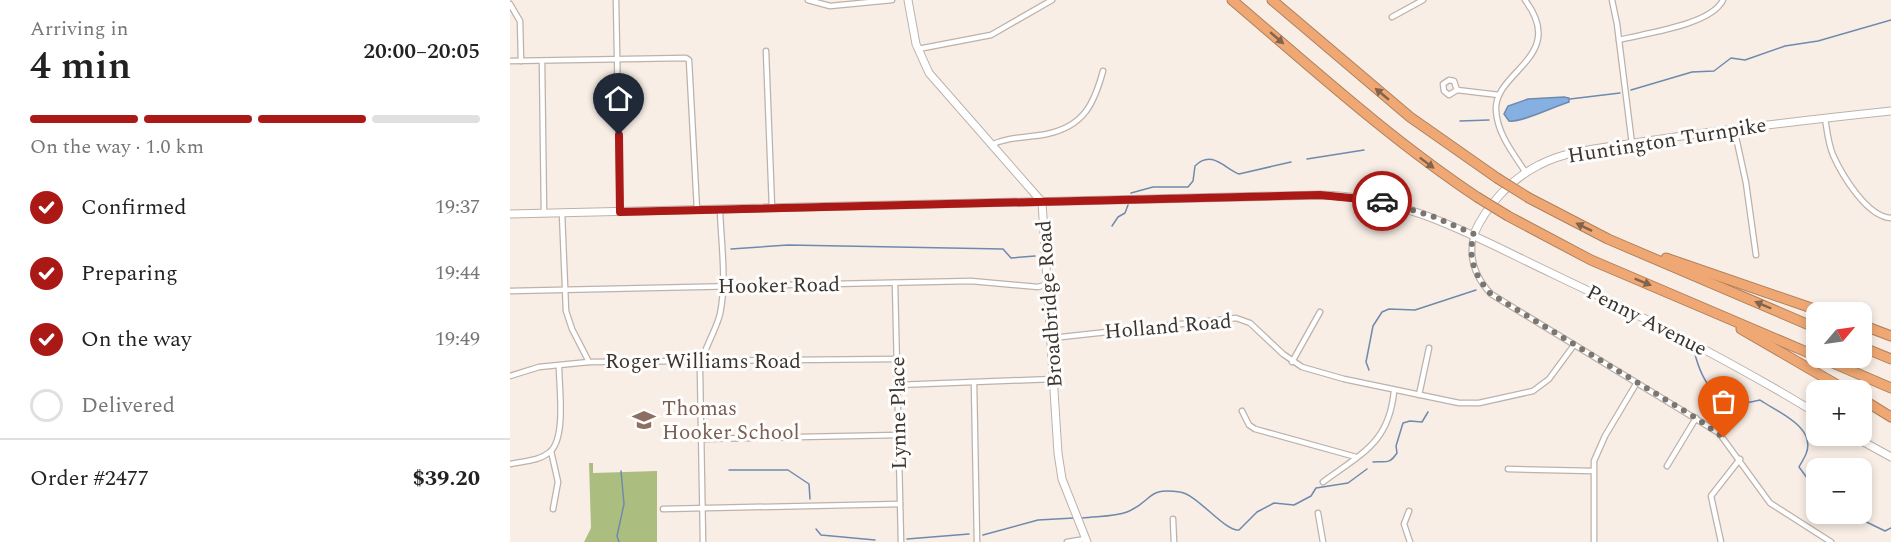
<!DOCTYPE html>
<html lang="en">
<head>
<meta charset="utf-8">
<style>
	:root { --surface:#fff; --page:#f2f2f2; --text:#222; --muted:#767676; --line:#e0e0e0; --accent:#ab1916 }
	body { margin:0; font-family:Spectral,serif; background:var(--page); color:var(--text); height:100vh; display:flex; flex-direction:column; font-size:22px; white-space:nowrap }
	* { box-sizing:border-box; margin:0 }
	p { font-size:20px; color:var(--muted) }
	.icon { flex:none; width:33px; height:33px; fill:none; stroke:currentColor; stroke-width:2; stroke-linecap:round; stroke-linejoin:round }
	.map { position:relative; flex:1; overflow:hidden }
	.drawer { display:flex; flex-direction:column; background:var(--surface); width:510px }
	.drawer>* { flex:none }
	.needle { width:39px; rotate:61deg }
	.buttons { position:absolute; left:1296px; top:302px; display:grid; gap:12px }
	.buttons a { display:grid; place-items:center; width:66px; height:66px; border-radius:12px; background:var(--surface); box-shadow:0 3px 9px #0003; font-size:30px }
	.pin { position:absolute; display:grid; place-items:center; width:51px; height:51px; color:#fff; margin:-62px -26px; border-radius:50% 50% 50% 0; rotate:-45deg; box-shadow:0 0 6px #0007 }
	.pin .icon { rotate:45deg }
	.courier { position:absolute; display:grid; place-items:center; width:60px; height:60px; margin:-30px; border:4px solid #ab1916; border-radius:50%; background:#fff; color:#222; box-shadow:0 2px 8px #0007 }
	.summary em { font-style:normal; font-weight:600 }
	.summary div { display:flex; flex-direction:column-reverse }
	.summary { display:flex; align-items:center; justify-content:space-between; height:102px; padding:0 30px }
	h1 { font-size:39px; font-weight:600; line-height:45px }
	.bar { display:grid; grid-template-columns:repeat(4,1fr); gap:9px 6px; align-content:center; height:72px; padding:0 30px }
	.bar i { height:8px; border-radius:4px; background:var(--line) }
	.bar .current { background:var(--accent) }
	.bar p { grid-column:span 4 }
	.line { display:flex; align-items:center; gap:15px; padding:0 30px; border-top:2px solid var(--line) }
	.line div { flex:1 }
	ol { padding:0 30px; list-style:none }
	li { display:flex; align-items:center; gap:18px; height:66px }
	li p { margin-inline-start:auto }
	li .icon { padding:6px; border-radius:50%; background:var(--accent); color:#fff; stroke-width:4 }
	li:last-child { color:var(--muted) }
	li i { width:33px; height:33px; border:3px solid var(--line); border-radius:50% }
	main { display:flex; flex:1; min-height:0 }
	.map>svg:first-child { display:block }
	.forest { fill:#acbe7f }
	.water { fill:#86afe2; stroke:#6f8aad; stroke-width:1.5 }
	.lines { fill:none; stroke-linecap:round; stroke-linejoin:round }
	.stream { stroke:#6f8aad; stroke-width:1.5 }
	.street-casing { stroke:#bcb2ab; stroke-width:7 }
	.secondary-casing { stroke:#bcb2ab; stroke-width:9 }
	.highway-casing { stroke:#af805c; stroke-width:11 }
	.street { stroke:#fff; stroke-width:4.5 }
	.secondary { stroke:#fff; stroke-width:7 }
	.highway { stroke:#efa873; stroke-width:9 }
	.highway-bridge-casing { stroke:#af805c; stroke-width:11; stroke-linecap:butt }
	.highway-bridge { stroke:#efa873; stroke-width:9 }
	.oneway { fill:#82634c }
	.done { stroke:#7c7671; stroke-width:6; stroke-dasharray:0 10.8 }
	.route { stroke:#ab1916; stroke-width:8 }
	.labels { text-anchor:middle; stroke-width:6; stroke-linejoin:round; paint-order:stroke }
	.street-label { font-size:21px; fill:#393532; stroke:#fffdfb }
	.education-label { font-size:21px; fill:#785e54; stroke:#fffdfb; text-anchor:start }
</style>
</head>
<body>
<main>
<section class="drawer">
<div class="summary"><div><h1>4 min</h1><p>Arriving in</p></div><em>20:00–20:05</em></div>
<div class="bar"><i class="current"></i><i class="current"></i><i class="current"></i><i></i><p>On the way · 1.0 km</p></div>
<ol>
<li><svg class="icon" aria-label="check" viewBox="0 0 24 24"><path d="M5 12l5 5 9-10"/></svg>Confirmed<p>19:37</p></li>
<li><svg class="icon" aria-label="check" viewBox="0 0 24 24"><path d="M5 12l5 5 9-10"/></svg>Preparing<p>19:44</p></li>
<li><svg class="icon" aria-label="check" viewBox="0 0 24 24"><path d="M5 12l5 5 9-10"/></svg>On the way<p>19:49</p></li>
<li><i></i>Delivered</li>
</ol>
<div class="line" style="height:78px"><div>Order #2477</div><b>$39.20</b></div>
</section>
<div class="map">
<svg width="1381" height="542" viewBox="0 0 1381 542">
	<rect width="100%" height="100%" fill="#f8eee6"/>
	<path class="forest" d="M79 463H83V473L147 471V542H74L81 528Z"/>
	<path class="water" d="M1054 97 1059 98V102C1045 106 1011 123 999 121L994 114 998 106 1018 99Z"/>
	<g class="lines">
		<g class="stream">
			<path d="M1121 90 1182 72 1204 71 1221 58 1235 60 1275 46 1308 41 1381 20"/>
			<path d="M1060 99 1110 93"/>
			<path d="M950 121 979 120"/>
			<path d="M797 159 854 150"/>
			<path d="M621 193 643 187H678L683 181 685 166C702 149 715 169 729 174L781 162"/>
			<path d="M602 226 608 217 615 213 618 205"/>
			<path d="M221 249 278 245 493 249 501 258 525 256"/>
			<path d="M1184 350C1192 386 1211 411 1250 400 1267 412 1307 427 1296 454 1294 459 1291 463 1289 467L1306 490"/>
			<path d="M859 370 856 362 863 326 872 312 879 309 905 310 966 290"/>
			<path d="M863 462C876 461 879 465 887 453L886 446 893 423 900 421 912 422 918 412"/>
			<path d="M219 470H278L299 484 300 499"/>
			<path d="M1338 513 1375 531 1381 528"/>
			<path d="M572 518C586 516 604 517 617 512 644 501 635 487 670 492 687 494 715 532 729 530L747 512 764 503 784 505 801 496 806 488 838 483 857 469"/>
			<path d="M306 529 311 535 365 540"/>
			<path d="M473 535 528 520 564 518"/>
			<path d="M397 539 459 534"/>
			<path d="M109 542 107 536 114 504 111 471"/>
		</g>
		<g class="street-casing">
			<g id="street">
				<path d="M106 0 110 212"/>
				<path d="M298 0 320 6 382 0"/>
				<path d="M1015 0C1058 57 984 71 986 110 987 134 1004 154 1016 173"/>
				<path d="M1102 0 1107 24 1122 144"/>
				<path d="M0 4 10 21 11 61"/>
				<path d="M882 17 913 0"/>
				<path d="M1109 40C1136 33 1201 25 1213 0"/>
				<path d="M408 49 481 35 542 0"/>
				<path d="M256 51 262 208"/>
				<path d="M0 61 176 58 179 60 187 210"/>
				<path d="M32 61 34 214"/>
				<path d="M947 90 944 81 939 80 933 84 934 91 939 95 947 90 989 95"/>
				<path d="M1315 118C1317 130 1318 143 1323 155 1332 175 1357 217 1381 218"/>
				<path d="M1224 128 1236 183 1246 255"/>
				<path d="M481 145C500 136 517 138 537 134 574 126 584 104 593 71"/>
				<path d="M52 213 56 311 62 329 79 362"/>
				<path d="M964 234C958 257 965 277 981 294L1209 433 1260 503 1321 542"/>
				<path d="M385 283 391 542"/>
				<path d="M0 291 461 281 528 287 538 284"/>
				<path d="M542 338 726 318 740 323 773 354 792 367 834 379 949 403H969L1023 391 1039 379 1064 345"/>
				<path d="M782 362 810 312"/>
				<path d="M0 376 29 367 79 362 387 359"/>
				<path d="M464 383 467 542"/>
				<path d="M387 385 543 379"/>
				<path d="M909 395 919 348"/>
				<path d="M732 411 739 425 745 429 846 457"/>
				<path d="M192 439 388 435"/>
				<path d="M41 451 48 482 43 509"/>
				<path d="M0 464C14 461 30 461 41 451 56 435 49 387 49 366"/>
				<path d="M1157 466 1186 418"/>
				<path d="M998 469 1083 471"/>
				<path d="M813 482C852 453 879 443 884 391"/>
				<path d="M153 509 390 504"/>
				<path d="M899 511 894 524 900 542"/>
				<path d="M808 513 813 542"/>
				<path d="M663 519 664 542"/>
				<path d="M193 542 190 371C192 350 205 334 210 314 217 280 211 243 210 210"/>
				<path d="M557 542 575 539"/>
				<path d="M1084 542V461L1095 436 1126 384"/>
				<path d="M1211 542 1201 496 1230 459"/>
			</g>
		</g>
		<g class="secondary-casing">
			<g id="secondary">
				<path d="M398 0 406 44 419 73 532 202 548 453 552 479 577 542"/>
				<path d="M0 214 810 195C896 196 965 237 1041 273 1132 316 1221 361 1306 413"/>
				<path d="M964 234C976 206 1001 179 1029 165 1059 149 1097 148 1131 142 1214 129 1297 120 1381 111"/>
				<path d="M1341 435 1381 457"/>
			</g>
		</g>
		<g class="highway-casing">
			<g id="highway">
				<path d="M722 0C802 68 880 139 967 197"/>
				<path d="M762 0 900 117 987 178"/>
				<path d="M1019 198 1098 239 1306 328"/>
				<path d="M998 216 1081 260 1306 356"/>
				<path d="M1156 258 1313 312"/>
				<path d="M1352 325 1381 336"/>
				<path d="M1231 329 1336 390"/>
				<path d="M1352 347 1381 359"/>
				<path d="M1309 357 1381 388"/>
				<path d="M1352 399 1381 417"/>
			</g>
		</g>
		<use href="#street" class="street"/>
		<use href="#secondary" class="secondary"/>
		<use href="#highway" class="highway"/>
		<g class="highway-bridge-casing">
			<g id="highway-bridge">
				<path d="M987 178 1019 198"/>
				<path d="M967 197 998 216"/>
			</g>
		</g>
		<use href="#highway-bridge" class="highway-bridge"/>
	</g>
	<defs><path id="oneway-solid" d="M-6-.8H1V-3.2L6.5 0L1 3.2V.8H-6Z" transform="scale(1.5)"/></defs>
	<g class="oneway">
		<use href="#oneway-solid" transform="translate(767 38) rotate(41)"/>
		<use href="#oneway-solid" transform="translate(872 94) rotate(-140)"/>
		<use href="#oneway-solid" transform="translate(917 163) rotate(37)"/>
		<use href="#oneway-solid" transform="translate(1074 227) rotate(-154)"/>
		<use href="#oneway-solid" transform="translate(1133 282) rotate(22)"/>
		<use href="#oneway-solid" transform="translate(1253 305) rotate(-157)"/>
	</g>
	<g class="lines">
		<path class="done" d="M872 201 922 216 964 234C957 257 965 277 981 294L1186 418 1214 438"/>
		<path class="route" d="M109 135 110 212 810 195 872 201"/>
	</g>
	<defs>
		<g id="school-bare" transform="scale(1.8)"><path d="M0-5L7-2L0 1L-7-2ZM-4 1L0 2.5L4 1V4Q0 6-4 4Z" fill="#8d6e63" stroke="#fffdfb" stroke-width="2.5" paint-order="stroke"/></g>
	</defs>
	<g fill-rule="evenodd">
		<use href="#school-bare" x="134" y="420"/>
	</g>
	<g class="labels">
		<g class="street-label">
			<text transform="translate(1157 140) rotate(-9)" y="7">Huntington Turnpike</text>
			<text transform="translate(269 285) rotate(-1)" y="7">Hooker Road</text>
			<text transform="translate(539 304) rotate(-94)" y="7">Broadbridge Road</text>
			<text transform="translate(1137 320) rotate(27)" y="7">Penny Avenue</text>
			<text transform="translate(658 326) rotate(-5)" y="7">Holland Road</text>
			<text x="193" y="368">Roger Williams Road</text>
			<text transform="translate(388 413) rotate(-91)" y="7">Lynne Place</text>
		</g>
		<g class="education-label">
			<text x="152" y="415">Thomas<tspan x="152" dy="24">Hooker School</tspan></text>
		</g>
	</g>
</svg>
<div class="buttons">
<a><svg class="needle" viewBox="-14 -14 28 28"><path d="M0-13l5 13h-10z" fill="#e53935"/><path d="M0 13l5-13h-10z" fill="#767676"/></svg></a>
<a>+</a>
<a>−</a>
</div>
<div class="pin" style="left:1214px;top:438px;background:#ea580c"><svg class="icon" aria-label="bag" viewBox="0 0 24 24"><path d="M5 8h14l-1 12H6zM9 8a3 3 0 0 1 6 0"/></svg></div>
<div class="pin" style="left:109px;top:135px;background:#1f2937"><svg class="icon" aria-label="home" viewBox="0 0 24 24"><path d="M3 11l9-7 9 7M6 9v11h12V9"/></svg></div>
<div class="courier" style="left:872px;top:201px"><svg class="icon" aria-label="car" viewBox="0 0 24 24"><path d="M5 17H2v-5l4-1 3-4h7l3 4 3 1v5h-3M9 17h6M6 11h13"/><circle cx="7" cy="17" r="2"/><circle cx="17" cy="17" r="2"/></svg></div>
</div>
</main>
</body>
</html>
